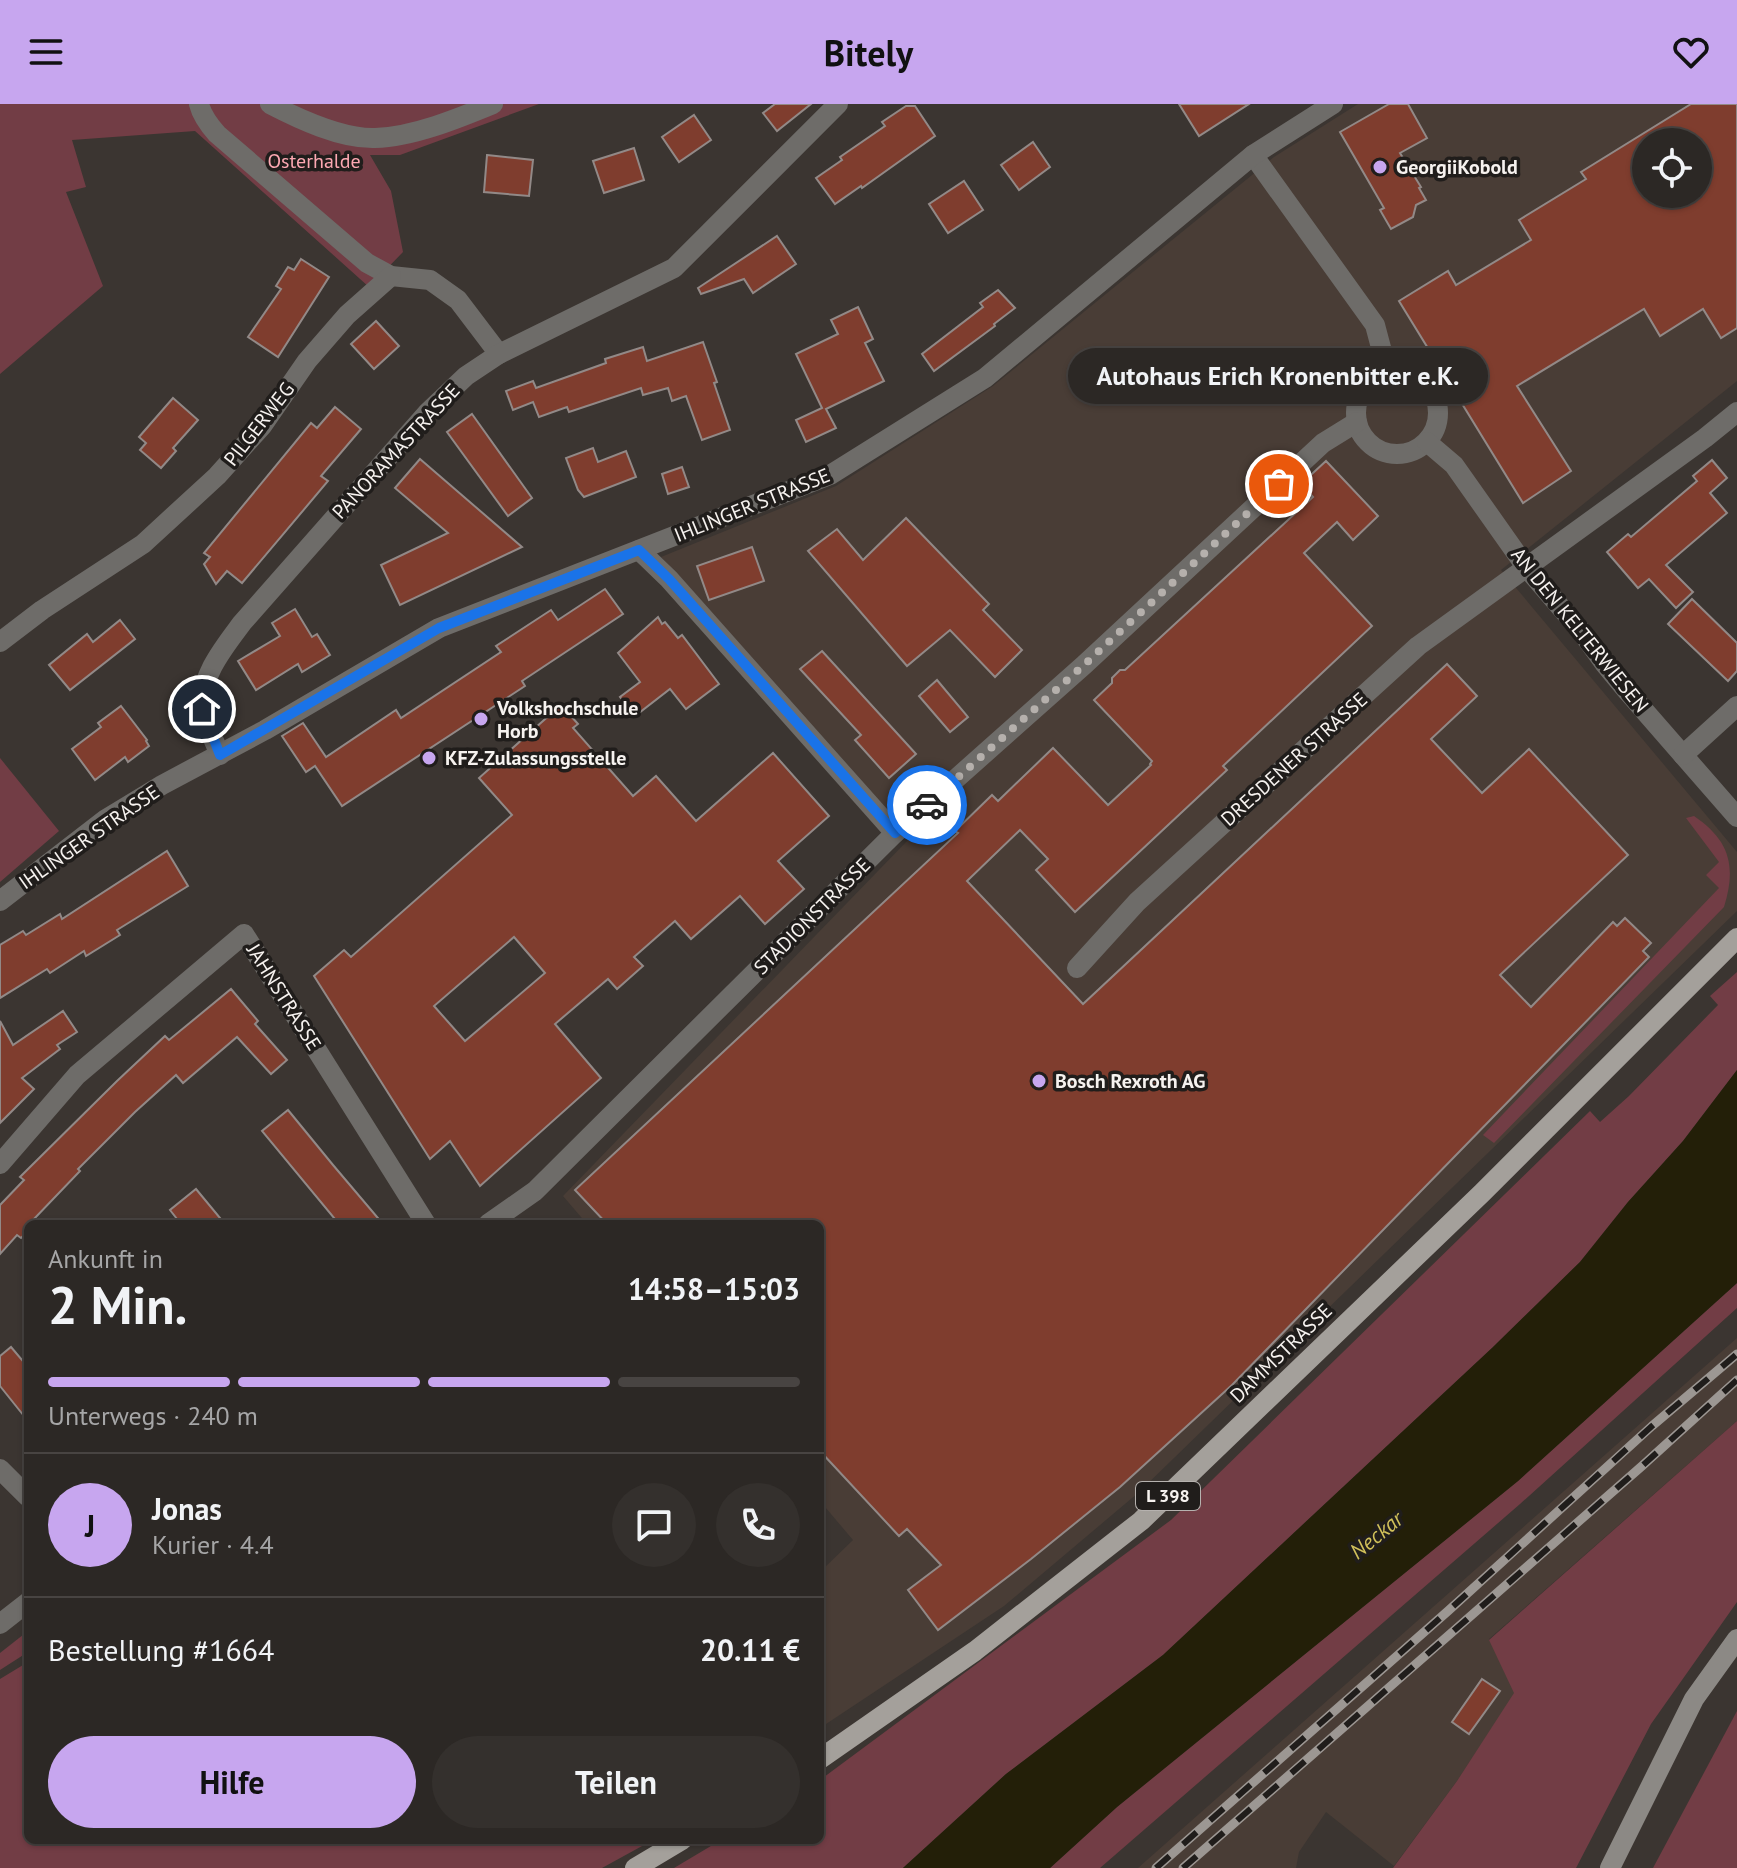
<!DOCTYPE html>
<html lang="de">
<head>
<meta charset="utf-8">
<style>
	:root { --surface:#2c2825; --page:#34302d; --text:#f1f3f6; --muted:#a6a6a7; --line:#484442; --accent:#c7a6ef }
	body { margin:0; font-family:"PT Sans",sans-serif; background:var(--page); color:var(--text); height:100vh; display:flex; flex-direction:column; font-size:30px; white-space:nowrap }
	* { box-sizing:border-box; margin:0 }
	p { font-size:26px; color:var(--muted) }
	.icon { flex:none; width:44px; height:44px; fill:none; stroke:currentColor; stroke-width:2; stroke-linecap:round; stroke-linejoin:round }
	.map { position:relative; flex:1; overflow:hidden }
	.side { position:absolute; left:24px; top:1116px; width:800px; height:624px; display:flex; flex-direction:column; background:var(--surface); border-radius:12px; box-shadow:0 2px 6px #0004,0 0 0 2px var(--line) }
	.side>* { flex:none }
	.buttons { position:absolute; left:1632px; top:24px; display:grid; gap:16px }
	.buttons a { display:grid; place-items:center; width:80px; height:80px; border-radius:50%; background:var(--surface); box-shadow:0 2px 6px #0004,0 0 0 2px var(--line); font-size:40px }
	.pin { position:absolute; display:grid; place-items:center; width:68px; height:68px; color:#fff; margin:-34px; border:4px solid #fff; border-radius:50%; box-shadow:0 2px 8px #0007 }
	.courier { position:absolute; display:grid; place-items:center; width:80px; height:80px; margin:-40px; border:6px solid #1a73e8; border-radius:50%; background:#fff; color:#222; box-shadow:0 2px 10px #0007 }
	.bubble { position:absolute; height:56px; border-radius:28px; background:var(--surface); box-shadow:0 2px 6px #0004,0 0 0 2px var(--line); font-size:26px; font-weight:700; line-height:56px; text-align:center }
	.head em { font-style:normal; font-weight:700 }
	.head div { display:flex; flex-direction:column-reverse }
	.head { display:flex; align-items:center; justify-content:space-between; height:136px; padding:0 24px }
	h1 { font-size:52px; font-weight:700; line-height:60px }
	.bar { display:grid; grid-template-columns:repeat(4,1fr); gap:12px 8px; align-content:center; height:96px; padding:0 24px }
	.bar i { height:10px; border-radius:6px; background:var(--line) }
	.bar .current { background:var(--accent) }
	.bar p { grid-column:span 4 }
	.line { display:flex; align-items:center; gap:20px; padding:0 24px; border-top:2px solid var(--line) }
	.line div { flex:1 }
	.round { display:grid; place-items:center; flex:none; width:84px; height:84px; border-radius:42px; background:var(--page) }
	.primary-button { display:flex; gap:16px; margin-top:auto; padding:16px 24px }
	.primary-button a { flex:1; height:92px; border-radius:48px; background:var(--accent); color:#111; font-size:32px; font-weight:700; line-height:92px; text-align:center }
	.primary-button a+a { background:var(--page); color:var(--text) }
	header { display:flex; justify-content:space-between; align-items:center; height:104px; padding:0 24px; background:var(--accent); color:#111; font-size:36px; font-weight:700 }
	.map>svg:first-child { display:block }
	.built { fill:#493d36; fill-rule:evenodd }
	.green { fill:#723d45 }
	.water { fill:#231f08 }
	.building { fill:#7f3d2e; stroke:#928987; stroke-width:2; fill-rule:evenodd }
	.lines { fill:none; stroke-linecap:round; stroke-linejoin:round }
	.street { stroke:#6e6c69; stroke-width:20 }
	.secondary { stroke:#8c8985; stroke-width:20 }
	.primary { stroke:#a4a09b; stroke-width:20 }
	.rail-casing { stroke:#9c9793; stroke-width:9 }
	.rail { stroke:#201d1b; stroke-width:6; stroke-dasharray:18; stroke-linecap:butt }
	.done { stroke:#b5b0ac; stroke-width:8; stroke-dasharray:0 14.4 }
	.route { stroke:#1a73e8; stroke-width:10 }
	.poi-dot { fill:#c7a6ef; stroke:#201d1b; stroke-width:3 }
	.labels { text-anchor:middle; stroke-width:7; stroke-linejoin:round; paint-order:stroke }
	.shield { fill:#201d1b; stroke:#b6b2af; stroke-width:2 }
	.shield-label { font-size:18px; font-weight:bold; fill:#f6f2ef }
	.park-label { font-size:20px; fill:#fca8b2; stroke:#201d1b }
	.poi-label { font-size:20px; font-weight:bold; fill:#f6f2ef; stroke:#201d1b; text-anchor:start }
	.street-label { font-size:20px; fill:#f6f2ef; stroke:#201d1b }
	.water-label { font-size:22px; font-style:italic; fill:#d1c05a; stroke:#201d1b }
</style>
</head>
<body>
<header><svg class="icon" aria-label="menu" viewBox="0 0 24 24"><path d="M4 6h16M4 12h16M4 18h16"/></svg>Bitely<svg class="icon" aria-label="heart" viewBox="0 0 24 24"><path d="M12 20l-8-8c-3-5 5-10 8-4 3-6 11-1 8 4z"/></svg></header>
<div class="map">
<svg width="1737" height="1764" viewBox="0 0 1737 1764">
	<rect width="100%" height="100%" fill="#3b3531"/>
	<g class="built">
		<path d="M1358 0H1737V277L1501 466 1737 748V807L1138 1389 1004 1502 820 1624V1468L853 1436 820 1397V1120H587L563 1092 908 736 661 453 836 382 993 282 1274 53ZM1646 38H1698V90H1646Z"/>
		<path d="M1737 1234V1317L1489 1535 1515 1589 1457 1677 1394 1762 1326 1708 1299 1748 1296 1764H1138Z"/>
	</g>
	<g class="green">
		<path d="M0 0H539L400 51H370L391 87 403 148 369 183 195 27 72 36 86 83 66 88 103 182 0 270Z"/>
		<path d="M0 654 59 727 0 778Z"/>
		<path d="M1694 712C1729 736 1737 761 1724 803L1494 1039 1483 1031 1719 784 1706 771 1719 758 1686 714Z"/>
		<path d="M1737 868V966L1683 1037 1628 1098 1580 1158 1492 1244 1163 1551 1006 1670 903 1764H674L721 1736H820V1676L1171 1416 1590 1007 1600 1018 1629 992 1718 901 1710 892Z"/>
		<path d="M1737 1179V1204L1520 1400 1100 1764H1050L1117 1703 1518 1377Z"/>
		<path d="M1737 1317V1498L1651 1620 1576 1764H1393L1457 1677 1514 1589 1489 1536Z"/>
		<path d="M28 1527V1548L0 1566V1549Z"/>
		<path d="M28 1558V1736H653L602 1764H0V1575Z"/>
		<path d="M1737 1607V1764H1653Z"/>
	</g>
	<path class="water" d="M1737 966V1179L1518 1377 1117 1703 1050 1764H903L1006 1670 1163 1551 1492 1244 1580 1158 1628 1098 1683 1037Z"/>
	<g class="building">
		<path d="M775 0H811L777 27 763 9Z"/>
		<path d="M1179 0H1249L1199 32Z"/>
		<path d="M1389 0H1408L1427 34 1400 49 1421 83 1419 84 1426 96 1416 101 1413 113 1391 125 1380 106 1384 104 1340 28Z"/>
		<path d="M1691 0H1737V224L1721 234 1703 205 1660 232 1644 205 1517 282 1571 367 1523 399 1399 197 1448 167 1456 181 1531 136 1519 116 1586 75 1581 68ZM1646 38H1698V90H1646Z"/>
		<path d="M906 2H915L935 32 862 84 861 82 835 100 816 74 842 56 840 53 885 22 882 18Z"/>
		<path d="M694 11 711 36 679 58 662 33Z"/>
		<path d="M1033 38 1050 63 1019 86 1001 61Z"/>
		<path d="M634 44 644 76 604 89 593 57Z"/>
		<path d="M487 51 533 56 529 92 484 88Z"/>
		<path d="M964 77 983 106 948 129 929 100Z"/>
		<path d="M777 132 796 160 753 189 744 175 701 190 698 184Z"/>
		<path d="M301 155 329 173 278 253 248 233 281 185 276 182 288 163 294 166Z"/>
		<path d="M998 186 1015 204 994 220 995 222 934 267 922 250 983 203 980 199Z"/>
		<path d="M858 203 873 235 865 239 884 277 826 305 836 324 806 338 796 316 822 304 796 250 838 230 831 216Z"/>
		<path d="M376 217 399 242 374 265 351 240Z"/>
		<path d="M703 238 717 278 714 279 730 326 702 336 686 292 672 297 668 284 643 291 641 284 569 308 567 303 539 313 533 298 513 306 506 287 533 277 536 284 606 259 605 255 643 243 647 257Z"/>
		<path d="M173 294 198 316 173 344 176 347 161 364 140 346 146 339 139 333Z"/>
		<path d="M335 303 361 325 321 372 328 377 242 479 227 467 216 480 204 460 210 453 204 449 311 319 317 324Z"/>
		<path d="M472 310 532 394 508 412 447 328Z"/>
		<path d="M593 344 598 358 626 347 636 373 584 393 578 386 566 354Z"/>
		<path d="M420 355 522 443 400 501 381 461 448 429 395 384Z"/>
		<path d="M1712 356 1727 374 1710 389 1727 409 1666 461 1693 488 1676 504 1649 475 1638 484 1607 448 1628 430 1631 433 1697 377 1693 372Z"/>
		<path d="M1326 357 1378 412 1353 436 1337 418 1304 449 1372 522 1223 662 1227 666 1075 808 1036 766 1048 755 1020 726 967 777 1083 900 1447 560 1477 592 1431 635 1482 689 1529 645 1628 751 1500 871 1531 903 1613 818 1617 822 1625 814 1651 839 1643 847 1649 853 1232 1281 1120 1383 1031 1455 938 1526 908 1486 941 1461 907 1425 899 1432 820 1347V1120H607L575 1086 958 729 955 727 992 691 998 697 1053 644 1108 701 1151 661 1150 660 1152 657 1094 596 1112 579V574L1120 566H1125L1313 393 1301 380Z"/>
		<path d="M682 363 689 383 668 390 662 370Z"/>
		<path d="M906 414 989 500 983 506 1022 546 995 573 950 526 907 562 808 447 837 425 863 456Z"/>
		<path d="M752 443 764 477 709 496 697 462Z"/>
		<path d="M605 485 623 510 522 577 525 582 342 702 315 662 306 668 282 632 303 619 326 653 396 606 401 614 501 548 496 542 551 506 558 516Z"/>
		<path d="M1692 495 1737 539V567L1728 577 1668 520Z"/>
		<path d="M295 505 312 533 317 530 330 551 302 568 298 560 256 586 238 557 280 532 272 519Z"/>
		<path d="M658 513 662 520 665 518 678 534 682 531 719 580 686 605 670 585 635 612 620 593 640 578 618 549Z"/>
		<path d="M120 516 135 535 70 586 49 561 87 530 93 538Z"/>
		<path d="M822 547 916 650 889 674 855 636 861 631 800 565Z"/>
		<path d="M937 576 968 613 950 628 919 592Z"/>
		<path d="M561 601 578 620 573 624 633 692 656 672 696 717 773 649 829 712 778 757 804 785 765 820 740 792 691 835 675 817 634 853 643 862 617 885 608 875 555 920 601 974 480 1082 450 1037 430 1055 314 872 344 846 351 853 512 711 479 674ZM514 833 545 869 465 937 434 902Z"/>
		<path d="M121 602 147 636 146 637 149 642 128 658 125 653 95 676 72 645 101 623 98 619Z"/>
		<path d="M167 747 188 782 117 826 120 831 86 852 84 847 50 869 47 865 0 894V841L23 827 26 831 60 810 62 815Z"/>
		<path d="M231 885 258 917 255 920 287 956 271 970 237 933 183 979 176 971 135 1008 78 1065 80 1067 33 1116 36 1119 28 1120V1127L21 1134 17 1131 0 1150V1101L24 1076 20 1073 117 977 165 932 169 936Z"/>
		<path d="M63 907 77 928 57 941 60 945 22 974 34 985 0 1019V917L13 941Z"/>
		<path d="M288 1006 333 1061 383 1120H339L262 1027Z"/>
		<path d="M196 1085 225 1120H181L170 1106Z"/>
		<path d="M11 1243 28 1263V1317L0 1282V1252Z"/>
		<path d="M1482 1575 1500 1587 1469 1630 1452 1618Z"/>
	</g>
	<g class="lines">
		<g class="street">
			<path d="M199 0C202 12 209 21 217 30L367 159 391 172 430 176 458 196 499 250"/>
			<path d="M270 0C299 15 341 35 375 34 413 33 459 14 493 0"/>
			<path d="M1253 51 1375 221 1388 270"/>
			<circle cx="1397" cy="309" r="41"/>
			<path d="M1427 338 1454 361 1526 463 1581 527 1604 559 1628 588 1737 713"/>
			<path d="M639 446 669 475 895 729"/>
			<path d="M0 538 42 506 143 440 217 372 262 322 307 257 347 211 391 172"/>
			<path d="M220 651C215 638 204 617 203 604 199 573 225 542 242 519L427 309 466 272 499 250 674 164 838 0"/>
			<path d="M1683 651 1737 602"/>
			<path d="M0 797 106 715 162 681 265 626 439 524 830 371 985 274 1253 51 1333 0"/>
			<path d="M1077 864 1137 798 1418 542 1705 334 1737 308"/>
			<path d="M0 1060 77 971 244 830 426 1120"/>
			<path d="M488 1120 535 1087 895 729 1084 561 1323 339 1357 318"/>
			<path d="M0 1365 28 1393"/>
			<path d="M0 1520 28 1498"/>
		</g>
		<path class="secondary" d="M1610 1764 1694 1595 1737 1535"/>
		<g class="primary">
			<path d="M820 1655 975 1547 1141 1417 1482 1089 1737 834"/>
			<path d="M635 1764 682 1736"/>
		</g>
		<g class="rail-casing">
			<g id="rail">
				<path d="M1156 1764 1448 1507 1652 1322 1737 1250"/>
				<path d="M1183 1764 1642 1362 1737 1276"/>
			</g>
		</g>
		<use href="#rail" class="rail"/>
	</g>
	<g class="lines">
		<path class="done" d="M927 701 1084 561 1279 380"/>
		<path class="route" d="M202 605 220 651 439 524 639 446 669 475 895 729 927 701"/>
	</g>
	<g class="poi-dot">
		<circle cx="1380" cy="63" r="8"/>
		<circle cx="481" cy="615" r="8"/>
		<circle cx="429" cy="654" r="8"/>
		<circle cx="1039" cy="977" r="8"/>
	</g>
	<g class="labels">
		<rect class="shield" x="1136" y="1378" width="64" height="28" rx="6"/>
		<g class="shield-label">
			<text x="1168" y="1398">L 398</text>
		</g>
		<g class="park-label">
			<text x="314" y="64">Osterhalde</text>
		</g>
		<g class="poi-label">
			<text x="1396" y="70">GeorgiiKobold</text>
			<text x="497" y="611">Volkshochschule<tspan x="497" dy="23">Horb</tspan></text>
			<text x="445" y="661">KFZ-Zulassungsstelle</text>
			<text x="1055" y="984">Bosch Rexroth AG</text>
		</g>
		<g class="street-label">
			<text transform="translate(259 320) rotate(-52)" y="7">PILGERWEG</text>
			<text transform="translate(396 347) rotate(-47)" y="7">PANORAMASTRASSE</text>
			<text transform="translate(752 401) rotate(-22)" y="7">IHLINGER STRASSE</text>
			<text transform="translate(1580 526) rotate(51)" y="7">AN DEN KELTERWIESEN</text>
			<text transform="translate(1294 655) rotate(-42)" y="7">DRESDENER STRASSE</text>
			<text transform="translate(89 733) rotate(-35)" y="7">IHLINGER STRASSE</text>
			<text transform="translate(812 812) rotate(-45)" y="7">STADIONSTRASSE</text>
			<text transform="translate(284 893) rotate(58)" y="7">JAHNSTRASSE</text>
			<text transform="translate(1281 1249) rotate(-44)" y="7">DAMMSTRASSE</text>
		</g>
		<g class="water-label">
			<text transform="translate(1376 1431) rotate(-39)" y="8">Neckar</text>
		</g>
	</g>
</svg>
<div class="buttons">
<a><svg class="icon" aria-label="locate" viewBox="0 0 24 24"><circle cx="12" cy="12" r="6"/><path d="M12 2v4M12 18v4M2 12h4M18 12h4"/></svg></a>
</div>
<div class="pin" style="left:1279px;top:380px;background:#ea580c"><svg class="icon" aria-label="bag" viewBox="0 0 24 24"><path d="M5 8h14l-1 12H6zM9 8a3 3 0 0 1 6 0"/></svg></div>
<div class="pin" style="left:202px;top:605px;background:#1f2937"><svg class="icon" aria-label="home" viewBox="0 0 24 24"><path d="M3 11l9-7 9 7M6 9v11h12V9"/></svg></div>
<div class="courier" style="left:927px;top:701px"><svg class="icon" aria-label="car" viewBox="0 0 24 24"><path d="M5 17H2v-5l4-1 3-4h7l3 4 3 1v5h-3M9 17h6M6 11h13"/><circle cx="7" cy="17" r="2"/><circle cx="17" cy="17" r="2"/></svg></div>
<div class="bubble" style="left:1068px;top:244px;width:420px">Autohaus Erich Kronenbitter e.K.</div>
<section class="side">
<div class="head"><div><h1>2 Min.</h1><p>Ankunft in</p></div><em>14:58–15:03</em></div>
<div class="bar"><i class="current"></i><i class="current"></i><i class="current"></i><i></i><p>Unterwegs · 240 m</p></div>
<div class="line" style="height:144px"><b class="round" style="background:var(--accent);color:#111">J</b><div><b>Jonas</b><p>Kurier · 4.4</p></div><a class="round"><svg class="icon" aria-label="chat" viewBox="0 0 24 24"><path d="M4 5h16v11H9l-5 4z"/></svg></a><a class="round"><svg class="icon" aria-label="phone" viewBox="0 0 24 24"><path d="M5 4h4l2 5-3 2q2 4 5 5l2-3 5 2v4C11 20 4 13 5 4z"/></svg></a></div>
<div class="line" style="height:104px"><div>Bestellung #1664</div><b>20.11 €</b></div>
<div class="primary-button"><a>Hilfe</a><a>Teilen</a></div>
</section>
</div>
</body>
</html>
